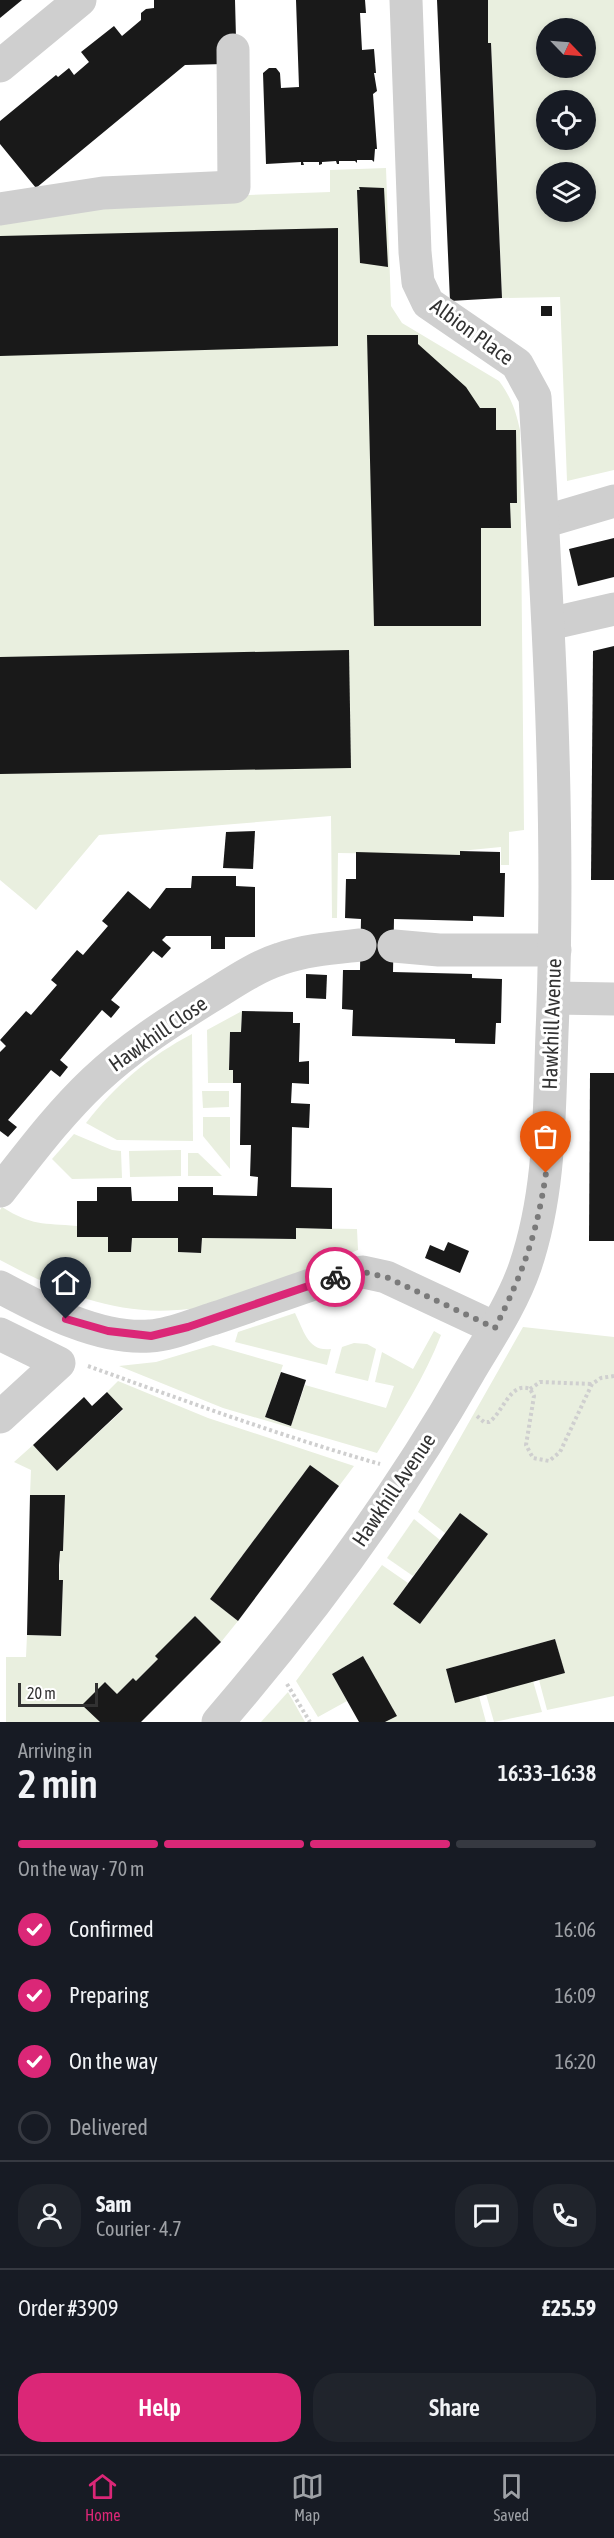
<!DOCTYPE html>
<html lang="en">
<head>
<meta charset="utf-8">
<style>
	:root { --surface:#171b24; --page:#20242c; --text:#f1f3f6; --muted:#9ea1a6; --line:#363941; --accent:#db2777 }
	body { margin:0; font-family:"Asap Condensed",sans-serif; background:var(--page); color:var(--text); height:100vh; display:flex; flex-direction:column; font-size:22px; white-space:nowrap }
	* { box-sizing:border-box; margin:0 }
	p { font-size:20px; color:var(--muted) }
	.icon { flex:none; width:33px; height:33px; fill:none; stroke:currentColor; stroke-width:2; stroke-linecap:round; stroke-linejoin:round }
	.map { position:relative; height:1722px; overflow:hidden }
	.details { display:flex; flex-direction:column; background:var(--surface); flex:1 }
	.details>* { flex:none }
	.needle { width:39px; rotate:115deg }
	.buttons { position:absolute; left:536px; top:18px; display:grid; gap:12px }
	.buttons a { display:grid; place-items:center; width:60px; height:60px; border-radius:50%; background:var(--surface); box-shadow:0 3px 9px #0003; font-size:30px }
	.scale { position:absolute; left:18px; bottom:15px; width:80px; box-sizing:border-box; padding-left:6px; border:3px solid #323232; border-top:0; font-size:16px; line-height:21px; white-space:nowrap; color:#323232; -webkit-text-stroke:4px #fff; paint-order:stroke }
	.pin { position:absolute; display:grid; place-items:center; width:51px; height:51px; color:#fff; margin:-62px -26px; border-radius:50% 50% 50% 0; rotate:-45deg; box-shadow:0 0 6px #0007 }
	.pin .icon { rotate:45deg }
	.courier { position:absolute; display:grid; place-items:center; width:60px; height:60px; margin:-30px; border:4px solid #db2777; border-radius:50%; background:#fff; color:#222; box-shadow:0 2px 8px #0007 }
	.overview em { font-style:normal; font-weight:600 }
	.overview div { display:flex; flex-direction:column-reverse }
	.overview { display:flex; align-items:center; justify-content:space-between; height:102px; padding:0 18px }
	h1 { font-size:39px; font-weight:600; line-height:45px }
	.bar { display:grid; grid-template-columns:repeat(4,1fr); gap:9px 6px; align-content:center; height:72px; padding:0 18px }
	.bar i { height:8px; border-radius:4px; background:var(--line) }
	.bar .on { background:var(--accent) }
	.bar p { grid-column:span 4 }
	.line { display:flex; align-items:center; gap:15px; padding:0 18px; border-top:2px solid var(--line) }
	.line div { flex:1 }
	.round { display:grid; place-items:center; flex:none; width:63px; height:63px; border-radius:24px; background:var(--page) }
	ol { padding:0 18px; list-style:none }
	li { display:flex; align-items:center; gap:18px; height:66px }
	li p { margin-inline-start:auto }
	li .icon { padding:6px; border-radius:50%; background:var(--accent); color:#fff; stroke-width:4 }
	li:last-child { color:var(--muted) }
	li i { width:33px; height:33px; border:3px solid var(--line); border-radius:50% }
	.button { display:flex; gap:12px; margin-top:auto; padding:12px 18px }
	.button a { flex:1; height:69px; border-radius:24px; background:var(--accent); color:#fff; font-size:24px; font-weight:600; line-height:69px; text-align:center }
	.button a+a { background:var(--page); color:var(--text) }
	.tab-bar { display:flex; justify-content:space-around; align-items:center; height:84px; border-top:2px solid var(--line); background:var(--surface); font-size:16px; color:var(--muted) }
	.tab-bar a { display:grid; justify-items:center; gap:3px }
	.tab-bar .on { color:var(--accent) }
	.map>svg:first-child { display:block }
	.green { fill:#e9efdf; fill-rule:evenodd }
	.building { fill:#191919 }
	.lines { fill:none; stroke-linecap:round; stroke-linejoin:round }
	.path { stroke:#cfcfcf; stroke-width:4; stroke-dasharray:3 3; stroke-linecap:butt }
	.minor { stroke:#cfcfcf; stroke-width:33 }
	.done { stroke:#7a7a7a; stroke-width:6; stroke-dasharray:0 10.8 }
	.route { stroke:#db2777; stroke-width:8 }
	.labels { text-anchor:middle; stroke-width:6; stroke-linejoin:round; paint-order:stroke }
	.street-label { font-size:21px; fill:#323232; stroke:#fff }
</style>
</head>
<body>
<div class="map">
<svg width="614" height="1722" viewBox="0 0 614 1722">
	<rect width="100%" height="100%" fill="#fff"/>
	<g class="green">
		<path d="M488 0H614V470L567 481 560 297 502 298 491 43H488ZM546 28H585V68H546ZM546 100H585V140H546ZM546 172H585V212H546Z"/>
		<path d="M386 168 391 306 402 323 499 381C511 397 516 411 520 430L524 830 509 832V865H501V847L460 851V855L338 853 337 918H332L331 816 99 835 36 910 0 880V204L330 192V170Z"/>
		<path d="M242 1011 241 1032H230L229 1070H233V1083H208L207 1030Z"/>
		<path d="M192 1034 193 1141 117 1140 86 1123C115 1085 150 1056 192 1034Z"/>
		<path d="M202 1091H229V1107L203 1108Z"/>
		<path d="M203 1117H230V1169L203 1136Z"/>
		<path d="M74 1134 112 1150 121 1151 122 1178 72 1179 52 1159Z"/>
		<path d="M181 1150V1176L130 1177 129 1151Z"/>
		<path d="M188 1153H198L222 1176H188Z"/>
		<path d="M2 1207C32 1226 43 1223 77 1226V1237H108V1252H131L132 1238H178V1252L201 1253 202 1238 295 1239 296 1228 357 1229 358 1250C310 1268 262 1290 213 1305 202 1309 189 1309 177 1310 111 1315 56 1290 0 1260V1210Z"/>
		<path d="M295 1313C304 1331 308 1352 331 1349L327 1365 235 1342 238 1332Z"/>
		<path d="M523 1327 614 1337V1696L547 1710 539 1680 564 1673 555 1639 446 1669 455 1702 479 1696 486 1722H385L396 1716 363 1656 332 1674 347 1701 318 1717 296 1681 382 1565 408 1583 393 1604 420 1624 488 1534 460 1513 445 1533 418 1512Z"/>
		<path d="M434 1331 441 1335C425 1377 400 1415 377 1453L223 1408 119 1366 156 1362 213 1345 283 1365 265 1417 291 1426 305 1385 386 1408 394 1386 375 1382 382 1352 413 1369Z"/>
		<path d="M354 1343 367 1344 376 1349 368 1381 335 1373 342 1347Z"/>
		<path d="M118 1381 208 1418 354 1466 339 1486 310 1465 210 1599 238 1621 221 1642 195 1616 156 1656 158 1659 136 1681 133 1678 117 1694 105 1682 83 1705 100 1722H6V1657H26L27 1635 61 1636 63 1580H59L60 1551H63L65 1496 30 1495 31 1470 14 1462 33 1445 57 1471 123 1410 107 1392Z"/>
		<path d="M414 1519 440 1540 413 1576 387 1558Z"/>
		<path d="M533 1681 542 1712 494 1722 486 1694Z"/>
		<path d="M288 1692 305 1722H261Z"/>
	</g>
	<g class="building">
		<path d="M0 0H22L0 18Z"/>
		<path d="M154 0H235L236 38 224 64 185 65 36 188 0 144V121L56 75 58 77 69 68 74 75 89 62 81 52 114 26 122 36 141 20V13L146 9 154 8Z"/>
		<path d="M296 0H365L366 13H360L362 50 374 49 376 73H374L377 91 373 94 377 149H375L374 162 372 160H357V163L355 161H339V164H337L336 161 322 162V164L319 165V162H303L304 165H301V162L266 164 263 73 269 68H276L280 73 281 88 299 87Z"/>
		<path d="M437 0H488V43H491L502 298 450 301Z"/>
		<path d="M359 187 384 188 388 267 360 263 357 190H360Z"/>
		<path d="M338 228V346L0 356V236Z"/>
		<rect x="541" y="306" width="11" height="10"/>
		<path d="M367 335H418V344L466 387 480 408H496V430H516L517 503H510L511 528H481V626H374Z"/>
		<path d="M614 538V577L578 586 569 549Z"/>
		<path d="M614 646V880H591L593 651Z"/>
		<path d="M349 650 351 768 0 774V657Z"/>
		<path d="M255 831 253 869 223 868 226 832Z"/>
		<path d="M460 851 500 852V873H505L504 917 473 916V921L394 919 393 972 472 974V978L502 979 501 1023H496L495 1044 455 1043V1039L352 1036 353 1010 342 1009 343 970H360L361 919 345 918 346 879H356V852L460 855Z"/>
		<path d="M192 876H236V886L255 887V937H225V949H211V936H166L162 940 171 948 162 958 153 951 111 1000 120 1007 111 1018 102 1010 60 1060 68 1067 60 1077 51 1070 8 1120 17 1127 8 1137 0 1131V1052L6 1046 0 1040 26 1011 31 1015 57 985 51 980 77 950 83 955 108 926 102 921 128 891 150 909 166 888H191Z"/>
		<path d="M306 974 327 975 326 999 306 998Z"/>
		<path d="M242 1011 293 1012V1023H300L299 1062 309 1061V1084L292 1083 291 1103 310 1104 309 1128 292 1127 291 1187 332 1188V1229L296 1228V1239L202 1238 201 1253 178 1252V1238H132L131 1252H108V1237H77V1201H97V1187H131L132 1201H178V1187H213V1195L257 1196 258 1177 250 1176 251 1145H240L241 1083H233V1070H229L230 1032H241Z"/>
		<path d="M590 1073H614V1241H589Z"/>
		<path d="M448 1242 469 1251 460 1273 425 1258 430 1245 444 1251Z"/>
		<path d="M281 1372 306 1380 291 1426 265 1417Z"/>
		<path d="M107 1392 123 1409 57 1471 33 1445 84 1397 92 1406Z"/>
		<path d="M310 1465 339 1486 238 1621 210 1599Z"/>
		<path d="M30 1495H65L63 1551H60L59 1565V1580H63L61 1636 27 1635Z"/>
		<path d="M460 1513 488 1534 420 1624 393 1604Z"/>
		<path d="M195 1616 221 1642 141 1722H100L82 1705 105 1682 117 1694 133 1678 136 1681 158 1659 155 1656Z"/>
		<path d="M555 1639 565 1673 455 1703 446 1669Z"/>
		<path d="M363 1656 397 1716 385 1722H359L332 1674Z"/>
	</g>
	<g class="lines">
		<g class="path">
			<path d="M88 1366C185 1401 281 1436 380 1464"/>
			<path d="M530 1389 540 1382 592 1384"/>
			<path d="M477 1416 484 1422H489C503 1413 510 1381 530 1389L534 1396 526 1445 533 1458 549 1461 560 1452 592 1384 601 1378 614 1376"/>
			<path d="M287 1684 310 1722"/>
		</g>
		<g class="minor">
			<path d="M0 66 80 0"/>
			<path d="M0 209 103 193 234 187 233 50"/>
			<path d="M543 522 614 501"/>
			<path d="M549 624 614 609"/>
			<path d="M394 946 439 950H555"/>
			<path d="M554 998 614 999"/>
			<path d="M0 1191C30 1153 59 1114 94 1081 129 1048 168 1023 208 998 231 984 255 967 280 959 306 950 333 948 360 945"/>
			<path d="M0 1287C43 1310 100 1340 150 1336 171 1335 192 1325 212 1319 254 1305 295 1290 337 1276L363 1272 386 1277 495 1328"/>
			<path d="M0 1334 59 1363 0 1417"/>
			<path d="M218 1722C311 1614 397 1498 468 1374 488 1340 512 1305 525 1267 551 1191 549 1112 552 1033 561 821 548 609 535 397L517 364 428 303 418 282 415 252 406 0"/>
		</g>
	</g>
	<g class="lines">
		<path class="done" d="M335 1277 363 1272 386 1277 495 1328C523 1273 537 1234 546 1173"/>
		<path class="route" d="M66 1319 108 1331 151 1336 188 1327 335 1277"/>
	</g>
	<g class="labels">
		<g class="street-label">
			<text transform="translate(472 332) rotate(36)" y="7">Albion Place</text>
			<text transform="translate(552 1024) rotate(-88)" y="7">Hawkhill Avenue</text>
			<text transform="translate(158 1034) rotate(-35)" y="7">Hawkhill Close</text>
			<text transform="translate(394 1490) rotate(-56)" y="7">Hawkhill Avenue</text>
		</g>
	</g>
</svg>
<div class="buttons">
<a><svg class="needle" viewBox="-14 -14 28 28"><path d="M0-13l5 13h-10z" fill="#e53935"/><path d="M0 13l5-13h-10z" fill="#9ea1a6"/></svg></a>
<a><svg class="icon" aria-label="locate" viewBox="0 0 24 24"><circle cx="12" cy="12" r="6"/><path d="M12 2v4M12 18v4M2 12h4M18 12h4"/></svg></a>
<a><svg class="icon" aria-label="layers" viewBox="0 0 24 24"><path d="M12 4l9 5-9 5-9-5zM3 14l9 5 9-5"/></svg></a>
</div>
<div class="scale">20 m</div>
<div class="pin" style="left:546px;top:1173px;background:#ea580c"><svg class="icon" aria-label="bag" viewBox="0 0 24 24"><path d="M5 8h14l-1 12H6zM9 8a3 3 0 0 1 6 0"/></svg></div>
<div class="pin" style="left:66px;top:1319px;background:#1f2937"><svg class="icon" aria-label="home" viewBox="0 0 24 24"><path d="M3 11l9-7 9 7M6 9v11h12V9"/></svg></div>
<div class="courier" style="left:335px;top:1277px"><svg class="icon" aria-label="bike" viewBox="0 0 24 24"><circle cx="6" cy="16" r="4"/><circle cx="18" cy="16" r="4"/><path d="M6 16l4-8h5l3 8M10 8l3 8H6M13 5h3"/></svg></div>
</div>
<section class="details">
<div class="overview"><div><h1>2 min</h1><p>Arriving in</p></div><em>16:33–16:38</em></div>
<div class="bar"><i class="on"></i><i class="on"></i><i class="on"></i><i></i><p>On the way · 70 m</p></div>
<ol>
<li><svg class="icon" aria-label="check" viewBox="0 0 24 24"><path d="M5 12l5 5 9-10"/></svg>Confirmed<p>16:06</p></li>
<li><svg class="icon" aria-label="check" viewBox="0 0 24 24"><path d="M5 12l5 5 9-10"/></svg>Preparing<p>16:09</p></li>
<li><svg class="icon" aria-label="check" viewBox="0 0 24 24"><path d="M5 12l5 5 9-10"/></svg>On the way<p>16:20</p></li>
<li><i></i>Delivered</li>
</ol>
<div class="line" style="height:108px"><a class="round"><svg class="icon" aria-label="person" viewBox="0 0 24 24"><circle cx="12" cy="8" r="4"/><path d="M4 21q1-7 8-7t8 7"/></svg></a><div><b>Sam</b><p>Courier · 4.7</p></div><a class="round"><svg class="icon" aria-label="chat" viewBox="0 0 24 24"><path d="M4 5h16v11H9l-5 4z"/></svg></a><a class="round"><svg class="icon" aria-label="phone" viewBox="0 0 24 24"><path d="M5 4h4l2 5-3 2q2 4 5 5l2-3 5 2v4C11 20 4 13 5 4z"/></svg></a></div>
<div class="line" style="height:78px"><div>Order #3909</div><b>£25.59</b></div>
<div class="button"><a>Help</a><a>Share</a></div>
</section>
<nav class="tab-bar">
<a class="on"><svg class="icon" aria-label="home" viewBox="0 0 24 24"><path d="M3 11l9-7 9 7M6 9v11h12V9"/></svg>Home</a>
<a><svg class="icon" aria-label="map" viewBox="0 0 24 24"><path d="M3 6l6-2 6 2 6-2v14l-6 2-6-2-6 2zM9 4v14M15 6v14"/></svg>Map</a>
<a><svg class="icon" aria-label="saved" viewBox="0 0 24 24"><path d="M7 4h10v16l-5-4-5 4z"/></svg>Saved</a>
</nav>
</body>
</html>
